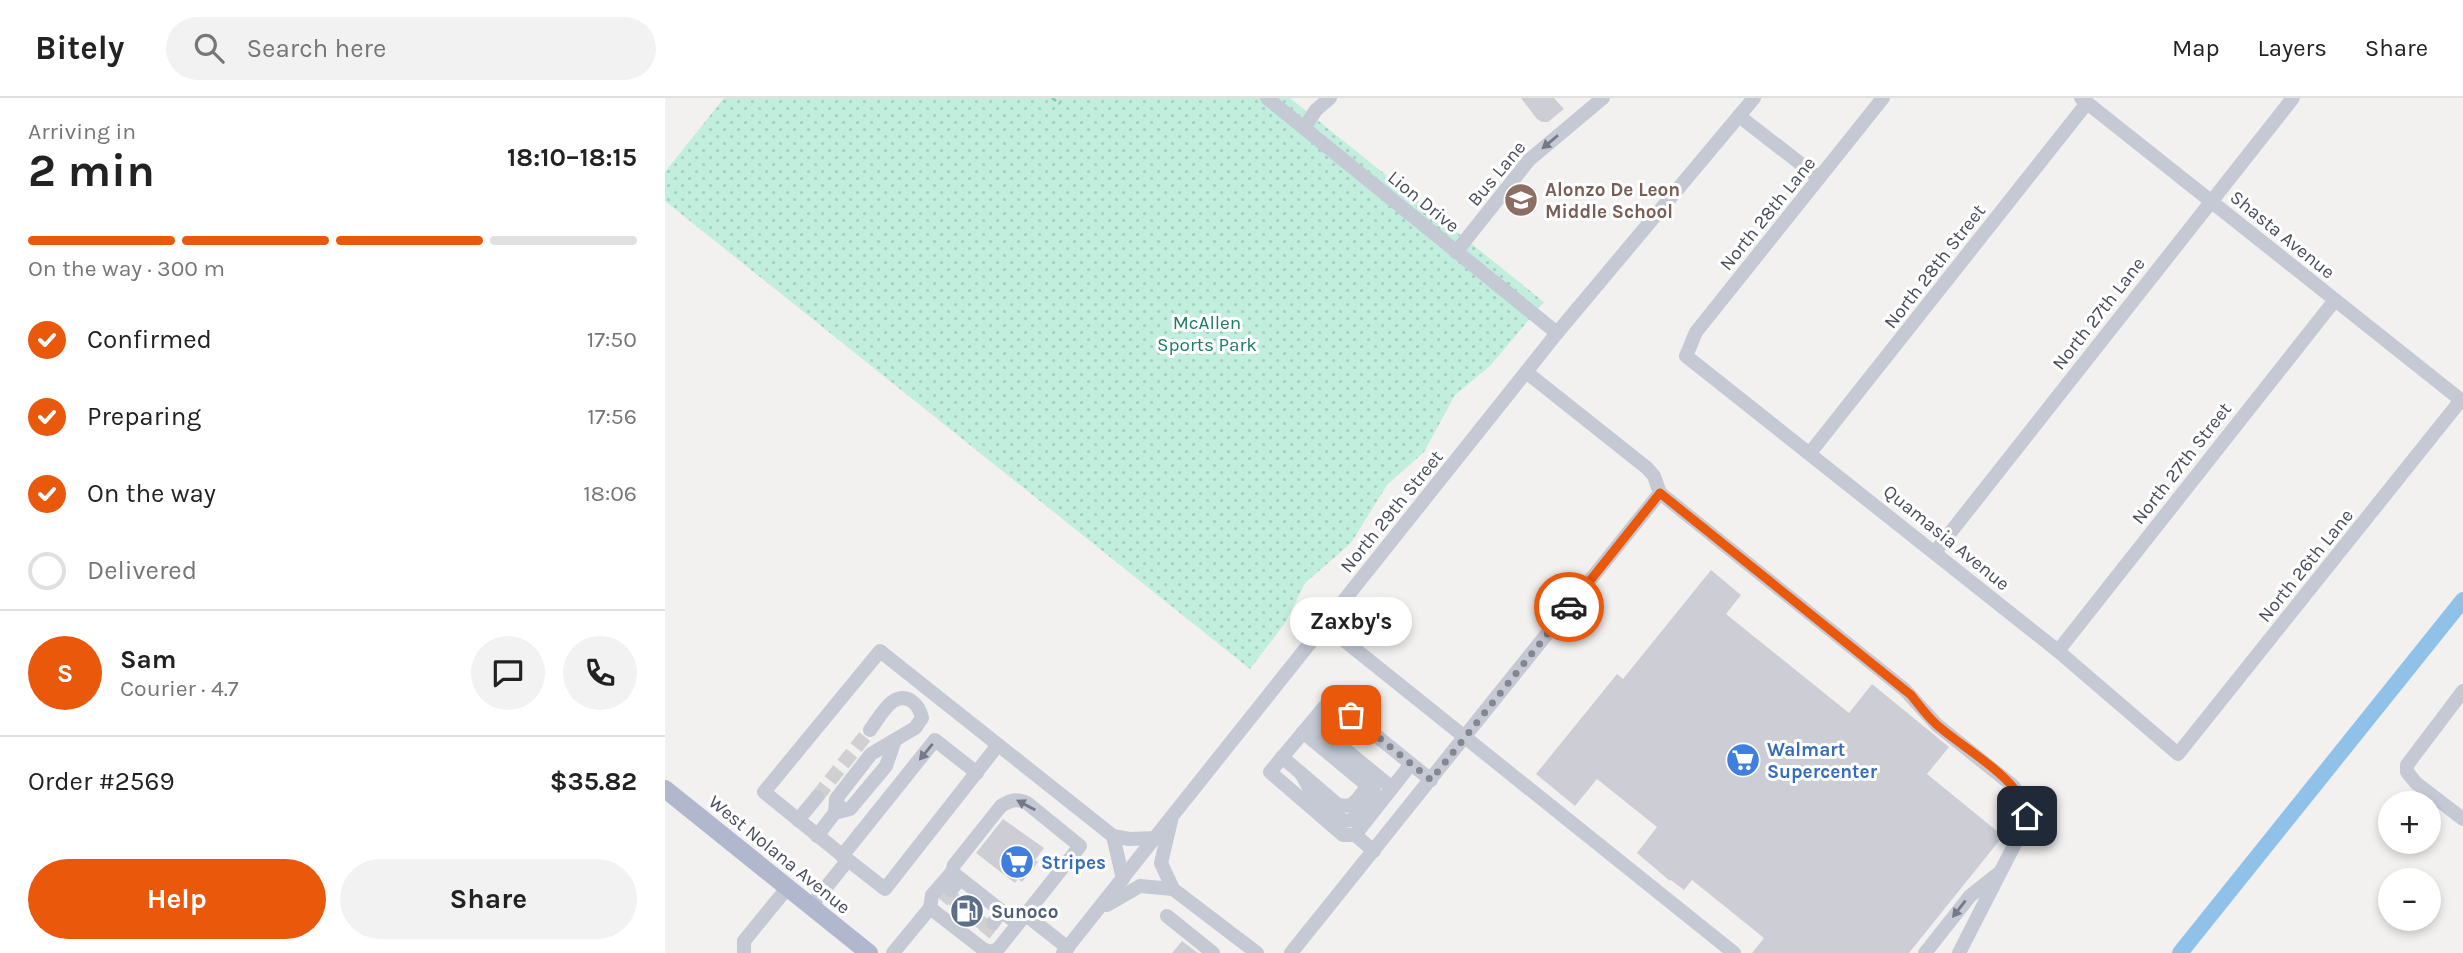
<!DOCTYPE html>
<html lang="en">
<head>
<meta charset="utf-8">
<style>
	:root { --surface:#fff; --page:#f2f2f2; --text:#222; --muted:#767676; --line:#e0e0e0; --accent:#ea580c }
	body { margin:0; font-family:Karla,sans-serif; background:var(--page); color:var(--text); height:100vh; display:flex; flex-direction:column; font-size:26px; white-space:nowrap }
	* { box-sizing:border-box; margin:0 }
	p { font-size:23px; color:var(--muted) }
	.icon { flex:none; width:38px; height:38px; fill:none; stroke:currentColor; stroke-width:2; stroke-linecap:round; stroke-linejoin:round }
	.map { position:relative; flex:1; overflow:hidden }
	.side { display:flex; flex-direction:column; background:var(--surface); width:665px }
	.side>* { flex:none }
	.buttons { position:absolute; left:1713px; top:693px; display:grid; gap:14px }
	.buttons a { display:grid; place-items:center; width:63px; height:63px; border-radius:50%; background:var(--surface); box-shadow:0 4px 10px #0003; font-size:35px }
	.pin { position:absolute; display:grid; place-items:center; width:60px; height:60px; color:#fff; margin:-30px; border-radius:14px; box-shadow:0 4px 10px #0006 }
	.courier { position:absolute; display:grid; place-items:center; width:70px; height:70px; margin:-35px; border:5px solid #ea580c; border-radius:50%; background:#fff; color:#222; box-shadow:0 2px 9px #0007 }
	.bubble { position:absolute; height:49px; border-radius:24px; background:var(--surface); box-shadow:0 4px 10px #0003; font-size:23px; font-weight:700; line-height:49px; text-align:center }
	.headline em { font-style:normal; font-weight:700 }
	.headline div { display:flex; flex-direction:column-reverse }
	.headline { display:flex; align-items:center; justify-content:space-between; height:119px; padding:0 28px }
	h1 { font-size:46px; font-weight:700; line-height:52px }
	.bar { display:grid; grid-template-columns:repeat(4,1fr); gap:10px 7px; align-content:center; height:84px; padding:0 28px }
	.bar i { height:9px; border-radius:5px; background:var(--line) }
	.bar .active { background:var(--accent) }
	.bar p { grid-column:span 4 }
	.line { display:flex; align-items:center; gap:18px; padding:0 28px; border-top:2px solid var(--line) }
	.line div { flex:1 }
	.round { display:grid; place-items:center; flex:none; width:74px; height:74px; border-radius:37px; background:var(--page) }
	ol { padding:0 28px; list-style:none }
	li { display:flex; align-items:center; gap:21px; height:77px }
	li p { margin-inline-start:auto }
	li .icon { padding:7px; border-radius:50%; background:var(--accent); color:#fff; stroke-width:4 }
	li:last-child { color:var(--muted) }
	li i { width:38px; height:38px; border:4px solid var(--line); border-radius:50% }
	.action { display:flex; gap:14px; margin-top:auto; padding:14px 28px }
	.action a { flex:1; height:80px; border-radius:42px; background:var(--accent); color:#fff; font-size:28px; font-weight:700; line-height:80px; text-align:center }
	.action a+a { background:var(--page); color:var(--text) }
	header { display:flex; align-items:center; gap:42px; box-sizing:border-box; height:98px; padding:0 35px; background:var(--surface); border-bottom:2px solid var(--line) }
	header strong { font-size:33px }
	nav { display:flex; gap:38px; margin-inline-start:auto; font-size:24px }
	.search { width:490px; height:63px; background:var(--page); display:flex; align-items:center; gap:18px; box-sizing:border-box; padding:0 24px; border-radius:38px; color:var(--muted); font-size:26px }
	main { display:flex; flex:1; min-height:0 }
	.map>svg:first-child { display:block }
	.park { fill:url(#park-dots) }
	.lines { fill:none; stroke-linecap:round; stroke-linejoin:round }
	.canal { stroke:#8fc1e9; stroke-width:16 }
	.building { fill:#cdced5 }
	.minor-tunnel { stroke:#d0d0d3; stroke-width:14; stroke-dasharray:14 7; stroke-linecap:butt }
	.path { stroke:#7acbb6; stroke-width:2.5; stroke-dasharray:5 3.5; stroke-linecap:butt }
	.minor { stroke:#c4c9d4; stroke-width:14 }
	.major { stroke:#b1b8ce; stroke-width:18 }
	.oneway { fill:#747987 }
	.done { stroke:#848790; stroke-width:7; stroke-dasharray:0 12.6 }
	.route { stroke:#ea580c; stroke-width:9 }
	.labels { text-anchor:middle; stroke-width:6; stroke-linejoin:round; paint-order:stroke }
	.street-label { font-size:19px; fill:#494e5d; stroke:#fff }
	.education-label { font-size:19px; font-weight:bold; fill:#785e54; stroke:#fff; text-anchor:start }
	.park-label { font-size:19px; fill:#1b7d64; stroke:#fff }
	.shop-label { font-size:19px; font-weight:bold; fill:#366cbe; stroke:#fff; text-anchor:start }
	.service-label { font-size:19px; font-weight:bold; fill:#4e5e75; stroke:#fff; text-anchor:start }
</style>
</head>
<body>
<header>
<strong>Bitely</strong>
<div class="search"><svg class="icon" aria-label="search" viewBox="0 0 24 24"><circle cx="10" cy="10" r="6"/><path d="M15 15l6 6"/></svg>Search here</div>
<nav><a>Map</a><a>Layers</a><a>Share</a></nav>
</header>
<main>
<section class="side">
<div class="headline"><div><h1>2 min</h1><p>Arriving in</p></div><em>18:10–18:15</em></div>
<div class="bar"><i class="active"></i><i class="active"></i><i class="active"></i><i></i><p>On the way · 300 m</p></div>
<ol>
<li><svg class="icon" aria-label="check" viewBox="0 0 24 24"><path d="M5 12l5 5 9-10"/></svg>Confirmed<p>17:50</p></li>
<li><svg class="icon" aria-label="check" viewBox="0 0 24 24"><path d="M5 12l5 5 9-10"/></svg>Preparing<p>17:56</p></li>
<li><svg class="icon" aria-label="check" viewBox="0 0 24 24"><path d="M5 12l5 5 9-10"/></svg>On the way<p>18:06</p></li>
<li><i></i>Delivered</li>
</ol>
<div class="line" style="height:126px"><b class="round" style="background:var(--accent);color:#fff">S</b><div><b>Sam</b><p>Courier · 4.7</p></div><a class="round"><svg class="icon" aria-label="chat" viewBox="0 0 24 24"><path d="M4 5h16v11H9l-5 4z"/></svg></a><a class="round"><svg class="icon" aria-label="phone" viewBox="0 0 24 24"><path d="M5 4h4l2 5-3 2q2 4 5 5l2-3 5 2v4C11 20 4 13 5 4z"/></svg></a></div>
<div class="line" style="height:91px"><div>Order #2569</div><b>$35.82</b></div>
<div class="action"><a>Help</a><a>Share</a></div>
</section>
<div class="map">
<svg width="1798" height="855" viewBox="0 0 1798 855">
	<defs>
		<pattern id="park-dots" width="8" height="8" patternUnits="userSpaceOnUse" patternTransform="scale(1.75)"><rect width="8" height="8" fill="#c1eedd"/><path d="M2 2h.1M6 6h.1" fill="none" stroke="#a7cec0" stroke-width="1.8" stroke-linecap="round"/></pattern>
	</defs>
	<rect width="100%" height="100%" fill="#f2f1f0"/>
	<path class="park" d="M59 0H625L879 204 825 268 790 297 759 354 722 387 686 445 640 485 620 525 585 571 0 103V74Z"/>
	<g class="lines">
		<path class="canal" d="M1515 855 1798 502"/>
	</g>
	<g class="building">
		<path d="M856 0H889L899 11 883 24H877L872 21Z"/>
		<path d="M1046 472 1076 497 1061 516 1184 615 1207 586 1284 649 1262 676 1338 738 1244 855H1087L1099 840 1027 782 1019 792 1006 782 1005 783 972 755 992 729 932 681 910 708 871 676 952 576 958 581Z"/>
		<path d="M338 721 379 750 370 762 373 764 357 784 353 781 350 785 311 755Z"/>
		<path d="M517 843 533 855H507Z"/>
	</g>
	<g class="lines">
		<g class="minor-tunnel">
			<path d="M152 699 205 632"/>
			<path d="M277 803 286 792"/>
			<path d="M286 808 295 797"/>
			<path d="M298 819 307 808"/>
			<path d="M311 829 319 818"/>
			<path d="M319 836 328 825"/>
		</g>
		<path class="path" d="M387 0 395 6"/>
		<g class="minor">
			<path d="M602 0 892 235"/>
			<path d="M1218 0 1031 234 1021 258 1393 553 1513 656 1796 302 1416 0"/>
			<path d="M1074 18 1154 80"/>
			<path d="M639 30 651 12 665 0"/>
			<path d="M791 154 864 62 938 0"/>
			<path d="M861 274 982 370 989 378 995 395 1240 592 1272 627 1347 687C1358 700 1364 711 1359 728L1294 855"/>
			<path d="M1145 355 1422 5"/>
			<path d="M1270 454 1628 0"/>
			<path d="M660 527 1069 855"/>
			<path d="M1393 553 1670 202"/>
			<path d="M1798 593 1742 667V674L1751 685 1798 721"/>
			<path d="M647 624 727 690"/>
			<path d="M617 659 672 706C686 711 690 705 698 694"/>
			<path d="M636 675 650 701 679 723 687 722 709 693 638 634"/>
			<path d="M170 715 171 701 206 656 250 630 257 620C254 606 242 594 227 604 218 611 211 624 205 632"/>
			<path d="M170 715 185 711 221 668 230 642"/>
			<path d="M133 722 152 699"/>
			<path d="M506 723 496 765 508 791 592 855"/>
			<path d="M690 737 746 666"/>
			<path d="M152 738 175 708"/>
			<path d="M448 738 458 781"/>
			<path d="M709 753 690 737H678L605 674 666 601 766 682"/>
			<path d="M177 758 270 642 312 675"/>
			<path d="M183 762 220 791 333 647"/>
			<path d="M287 774 353 826"/>
			<path d="M286 792 295 781"/>
			<path d="M442 807 475 788 508 791"/>
			<path d="M146 808 183 762 99 694 215 553 448 738 464 741 490 740"/>
			<path d="M307 808 316 797"/>
			<path d="M361 817 403 850"/>
			<path d="M502 818 548 855"/>
			<path d="M328 825 336 813"/>
			<path d="M79 855V843L123 789"/>
			<path d="M228 855 265 810 267 797 287 774 289 767 336 708C346 702 352 700 362 705L415 748 333 851 326 854 318 851 265 810"/>
			<path d="M398 855 892 235 1089 0"/>
			<path d="M626 855 995 395"/>
			<path d="M1260 855 1305 798 1334 775"/>
		</g>
		<path class="major" d="M0 691 204 855"/>
	</g>
	<defs><path id="oneway-solid" d="M-6-.8H1V-3.2L6.5 0L1 3.2V.8H-6Z" transform="scale(1.75)"/></defs>
	<g class="oneway">
		<use href="#oneway-solid" transform="translate(885 44) rotate(140)"/>
		<use href="#oneway-solid" transform="translate(261 654) rotate(129)"/>
		<use href="#oneway-solid" transform="translate(361 707) rotate(-152)"/>
		<use href="#oneway-solid" transform="translate(1294 811) rotate(128)"/>
	</g>
	<g class="lines">
		<path class="done" d="M686 617 766 682 904 509"/>
		<path class="route" d="M904 509 995 395 1246 597C1254 607 1262 618 1271 626 1298 651 1358 681 1362 718"/>
	</g>
	<defs>
		<g id="school-disc" transform="scale(1.75)"><circle r="9.5" fill="#8d6e63" stroke="#fff"/><path d="M0-5L7-2L0 1L-7-2ZM-4 1L0 2.5L4 1V4Q0 6-4 4Z" fill="#fff"/></g>
		<g id="supermarket-disc" transform="scale(1.75)"><circle r="9.5" fill="#3f7fe0" stroke="#fff"/><path d="M-6-5.5h2.5l.6 2H6L4.5 2H-2.5L-4.4-4H-6ZM-1.5 3.2a1.3 1.3 0 1 0 .1 0ZM3 3.2a1.3 1.3 0 1 0 .1 0Z" fill="#fff"/></g>
		<g id="fuel-disc" transform="scale(1.75)"><circle r="9.5" fill="#5c6f8a" stroke="#fff"/><path d="M-5.5-6h7V0h2V4h1.3V-2.5L3-4.5l.8-.8L6-3V5H2.5V1h-1V6h-7ZM-4.2-4.7v3.2H.2V-4.7Z" fill="#fff"/></g>
	</defs>
	<g fill-rule="evenodd">
		<use href="#school-disc" x="856" y="102"/>
		<use href="#supermarket-disc" x="1078" y="662"/>
		<use href="#supermarket-disc" x="352" y="764"/>
		<use href="#fuel-disc" x="302" y="813"/>
	</g>
	<g class="labels">
		<g class="street-label">
			<text transform="translate(831 75) rotate(-50)" y="7">Bus Lane</text>
			<text transform="translate(759 103) rotate(39)" y="7">Lion Drive</text>
			<text transform="translate(1102 115) rotate(-51)" y="7">North 28th Lane</text>
			<text transform="translate(1618 136) rotate(39)" y="7">Shasta Avenue</text>
			<text transform="translate(1269 168) rotate(-52)" y="7">North 28th Street</text>
			<text transform="translate(1433 215) rotate(-52)" y="7">North 27th Lane</text>
			<text transform="translate(1516 365) rotate(-52)" y="7">North 27th Street</text>
			<text transform="translate(726 413) rotate(-51)" y="7">North 29th Street</text>
			<text transform="translate(1282 439) rotate(39)" y="7">Quamasia Avenue</text>
			<text transform="translate(1640 467) rotate(-51)" y="7">North 26th Lane</text>
			<text transform="translate(115 756) rotate(39)" y="7">West Nolana Avenue</text>
		</g>
		<g class="education-label">
			<text x="880" y="98">Alonzo De Leon<tspan x="880" dy="22">Middle School</tspan></text>
		</g>
		<g class="park-label">
			<text x="542" y="231">McAllen<tspan x="542" dy="22">Sports Park</tspan></text>
		</g>
		<g class="shop-label">
			<text x="1102" y="658">Walmart<tspan x="1102" dy="22">Supercenter</tspan></text>
			<text x="376" y="771">Stripes</text>
		</g>
		<g class="service-label">
			<text x="326" y="820">Sunoco</text>
		</g>
	</g>
</svg>
<div class="buttons">
<a>+</a>
<a>−</a>
</div>
<div class="pin" style="left:686px;top:617px;background:#ea580c"><svg class="icon" aria-label="bag" viewBox="0 0 24 24"><path d="M5 8h14l-1 12H6zM9 8a3 3 0 0 1 6 0"/></svg></div>
<div class="pin" style="left:1362px;top:718px;background:#1f2937"><svg class="icon" aria-label="home" viewBox="0 0 24 24"><path d="M3 11l9-7 9 7M6 9v11h12V9"/></svg></div>
<div class="courier" style="left:904px;top:509px"><svg class="icon" aria-label="car" viewBox="0 0 24 24"><path d="M5 17H2v-5l4-1 3-4h7l3 4 3 1v5h-3M9 17h6M6 11h13"/><circle cx="7" cy="17" r="2"/><circle cx="17" cy="17" r="2"/></svg></div>
<div class="bubble" style="left:625px;top:499px;width:122px">Zaxby's</div>
</div>
</main>
</body>
</html>
